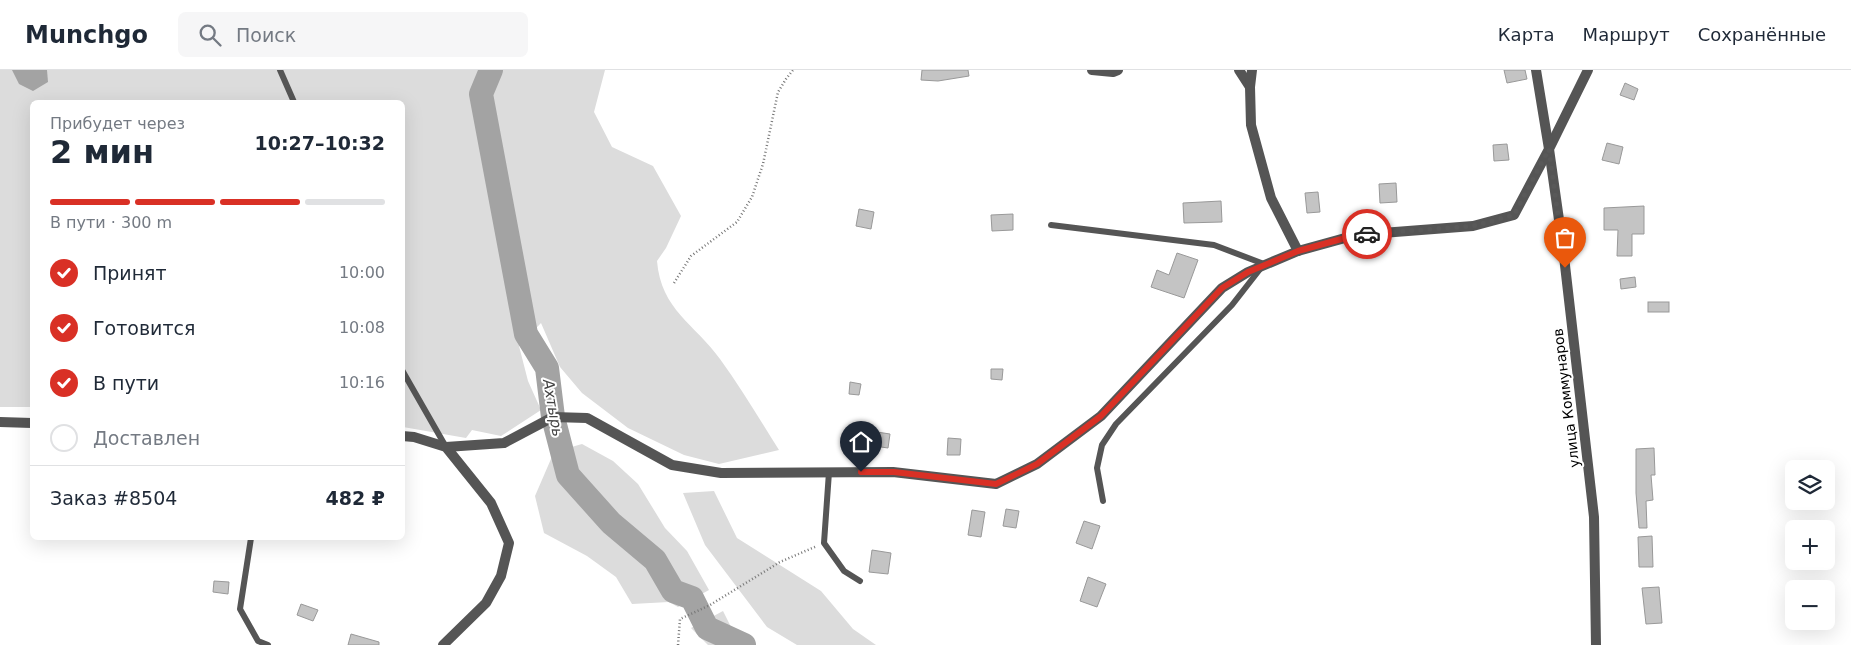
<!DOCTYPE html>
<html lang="ru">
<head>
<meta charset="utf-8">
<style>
	:root { --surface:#fff; --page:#f6f6f7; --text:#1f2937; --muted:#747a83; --line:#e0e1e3; --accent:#d93025 }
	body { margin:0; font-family:"DejaVu Sans",sans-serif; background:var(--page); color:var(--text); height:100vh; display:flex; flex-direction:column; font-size:19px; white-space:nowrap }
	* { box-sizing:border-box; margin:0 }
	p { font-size:16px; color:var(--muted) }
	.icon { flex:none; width:28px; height:28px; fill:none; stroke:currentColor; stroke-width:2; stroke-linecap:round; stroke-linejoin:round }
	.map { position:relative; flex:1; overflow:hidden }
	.panel { position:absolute; left:30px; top:30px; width:375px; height:440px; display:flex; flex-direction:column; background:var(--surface); border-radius:8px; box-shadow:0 5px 20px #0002 }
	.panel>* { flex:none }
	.controls { position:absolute; left:1785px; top:390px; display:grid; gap:10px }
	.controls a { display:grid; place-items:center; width:50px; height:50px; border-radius:8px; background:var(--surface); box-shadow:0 5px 20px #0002; font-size:25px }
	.pin { position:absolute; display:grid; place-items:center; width:42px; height:42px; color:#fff; margin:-51px -21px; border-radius:50% 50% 50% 0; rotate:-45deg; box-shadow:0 0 5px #0007 }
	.pin .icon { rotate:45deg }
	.courier { position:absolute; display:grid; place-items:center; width:50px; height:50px; margin:-25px; border:4px solid #d93025; border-radius:50%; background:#fff; color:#222; box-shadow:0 1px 6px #0007 }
	.overview em { font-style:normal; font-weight:800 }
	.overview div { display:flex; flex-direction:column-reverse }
	.overview { display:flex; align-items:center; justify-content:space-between; height:85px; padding:0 20px }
	h1 { font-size:32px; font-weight:800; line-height:38px }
	.bar { display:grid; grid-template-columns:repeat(4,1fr); gap:8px 5px; align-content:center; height:60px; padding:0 20px }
	.bar i { height:6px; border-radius:4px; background:var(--line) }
	.bar .active { background:var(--accent) }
	.bar p { grid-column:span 4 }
	.line { display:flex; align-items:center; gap:12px; padding:0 20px; border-top:1px solid var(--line) }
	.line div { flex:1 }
	ol { padding:0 20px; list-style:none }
	li { display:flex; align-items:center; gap:15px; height:55px }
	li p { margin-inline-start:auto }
	li .icon { padding:5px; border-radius:50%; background:var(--accent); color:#fff; stroke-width:4 }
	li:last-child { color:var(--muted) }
	li i { width:28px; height:28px; border:2px solid var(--line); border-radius:50% }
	header { display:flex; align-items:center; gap:30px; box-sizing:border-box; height:70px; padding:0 25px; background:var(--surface); border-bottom:1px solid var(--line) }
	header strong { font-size:24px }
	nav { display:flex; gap:28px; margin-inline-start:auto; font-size:18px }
	.search { width:350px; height:45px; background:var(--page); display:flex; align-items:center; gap:12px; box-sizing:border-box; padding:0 18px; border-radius:8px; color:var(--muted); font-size:19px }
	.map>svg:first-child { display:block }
	.green { fill:#dcdcdc }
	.water { fill:#a3a3a3 }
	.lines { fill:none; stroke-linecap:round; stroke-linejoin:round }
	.river { stroke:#a3a3a3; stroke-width:24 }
	.building { fill:#c4c4c4; stroke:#999 }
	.path { stroke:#777; stroke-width:2.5; stroke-dasharray:1 2.5; stroke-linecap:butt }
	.lane { stroke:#555; stroke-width:6 }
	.street { stroke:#555; stroke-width:10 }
	.done { stroke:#595959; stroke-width:5; stroke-dasharray:0 9 }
	.route { stroke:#d93025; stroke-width:6 }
	.labels { text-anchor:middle; stroke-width:4; stroke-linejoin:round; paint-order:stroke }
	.street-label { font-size:14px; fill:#000; stroke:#fff }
	.water-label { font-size:15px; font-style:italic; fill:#444; stroke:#fff }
</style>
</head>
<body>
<header>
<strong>Munchgo</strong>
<div class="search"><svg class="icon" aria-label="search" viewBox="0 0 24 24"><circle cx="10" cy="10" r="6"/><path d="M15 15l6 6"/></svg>Поиск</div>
<nav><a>Карта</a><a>Маршрут</a><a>Сохранённые</a></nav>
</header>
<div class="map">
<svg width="1851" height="575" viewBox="0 0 1851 575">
	<rect width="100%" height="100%" fill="#fff"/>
	<g class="green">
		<path d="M0 0H605L594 42 612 77 653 96 681 146 666 178 657 191C661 240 695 254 720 289 741 318 760 350 779 380L719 394 684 385 628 358 582 323 560 297 541 253 519 276 528 311 541 340 501 366 472 360 466 368 403 357 402 32H32V337H0Z"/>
		<path d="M582 374 613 391 638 414 665 458 687 481 709 520 678 537 669 532 632 534 616 507 587 486 544 463 535 426 554 382Z"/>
		<path d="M714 421 737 468 821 521 853 559 876 575H797L767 557 705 475 683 423Z"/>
		<path d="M723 541 731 557 748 575H708L691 558Z"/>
	</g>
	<path class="water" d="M12 0H47L48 12 33 21 19 14Z"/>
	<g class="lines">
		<path class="river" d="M491 0 481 24 526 264 547 298 553 347 568 405 611 453 655 490 673 521 692 528 707 558 744 575"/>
	</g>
	<g class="building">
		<path d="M922 0H968L969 6 938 11 921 10Z"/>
		<path d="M1504 0H1525L1527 9 1507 13Z"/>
		<path d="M1625 13 1638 19 1634 30 1620 25Z"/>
		<path d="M1607 73 1623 77 1619 94 1602 90Z"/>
		<path d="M1507 74 1509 90 1494 91 1493 75Z"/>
		<path d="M1396 113 1397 132 1380 133 1379 114Z"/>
		<path d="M1318 122 1320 142 1307 143 1305 123Z"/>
		<path d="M1221 131 1222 152 1184 153 1183 133Z"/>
		<path d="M1644 136V164H1632V186H1617L1618 160H1604V138Z"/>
		<path d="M859 139 874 142 871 159 856 156Z"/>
		<path d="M1013 144V160L992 161 991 145Z"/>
		<path d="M1177 183 1198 190 1184 228 1151 217 1157 200 1169 205Z"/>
		<path d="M1635 207 1636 217 1621 219 1620 209Z"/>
		<rect x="1648" y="232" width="21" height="10"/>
		<path d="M991 299H1003L1002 310 991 309Z"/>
		<path d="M850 312 861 314 859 325 849 324Z"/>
		<path d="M877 362 890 364 888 378 874 376Z"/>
		<path d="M948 368 961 369 960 385H947Z"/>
		<path d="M1654 378 1655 405H1651L1653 430 1646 431 1647 458H1639L1636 423V379Z"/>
		<path d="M1006 439 1019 441 1016 458 1003 456Z"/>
		<path d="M972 440 985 442 981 467 968 465Z"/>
		<path d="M1084 451 1100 456 1092 479 1076 473Z"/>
		<path d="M1652 466 1653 497H1639L1638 467Z"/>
		<path d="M872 480 891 483 888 504 869 502Z"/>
		<path d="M1088 507 1106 514 1097 537 1080 531Z"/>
		<path d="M214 511 229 512 228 524 213 522Z"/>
		<path d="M1659 517 1662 553 1646 554 1642 518Z"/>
		<path d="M301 534 318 540 313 551 297 545Z"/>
		<path d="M351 564 379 572V575H348Z"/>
	</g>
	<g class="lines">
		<g class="path">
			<path d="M674 213 691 186 737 152 752 127 763 94 778 22 786 9 793 0"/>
			<path d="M678 575 680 549 710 535 780 492 817 476"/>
		</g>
		<g class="lane">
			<path d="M280 0 294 32"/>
			<path d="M1051 155 1214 175 1264 194 1232 235 1116 354 1102 375 1097 398 1103 431"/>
			<path d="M402 300 446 377"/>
			<path d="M829 402 824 473 844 501 860 511"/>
			<path d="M251 468 240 539 258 571 268 575"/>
		</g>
		<g class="street">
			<path d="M1092 0 1113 2 1118 0"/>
			<path d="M1239 0 1250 17"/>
			<path d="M1252 0 1250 17 1251 55 1271 128 1298 181"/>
			<path d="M1588 0 1549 79 1563 178 1594 447 1596 575"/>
			<path d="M0 352 32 353"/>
			<path d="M402 366 414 367 446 377 491 433 509 473 501 506 486 533 443 575"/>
			<path d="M446 377 504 373 553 347 587 348 672 395 721 403 893 402 996 414 1037 394 1101 346 1222 218 1248 202 1298 181 1356 165 1473 156 1514 145 1549 79 1536 0"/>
		</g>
	</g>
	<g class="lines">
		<path class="done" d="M1367 164 1473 156 1514 145 1549 79 1565 198"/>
		<path class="route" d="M861 402H894L996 414 1037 394 1101 346 1222 218 1248 202 1298 181 1356 165 1367 164"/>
	</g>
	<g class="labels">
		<g class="street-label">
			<text transform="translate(1566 328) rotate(-97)" y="5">улица Коммунаров</text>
		</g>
		<g class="water-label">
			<text transform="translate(553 338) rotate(80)" y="5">Ахтырь</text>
		</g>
	</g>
</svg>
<div class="controls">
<a><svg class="icon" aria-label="layers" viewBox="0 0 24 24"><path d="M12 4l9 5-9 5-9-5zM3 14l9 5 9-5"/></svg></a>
<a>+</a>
<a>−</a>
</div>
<div class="pin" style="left:1565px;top:198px;background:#ea580c"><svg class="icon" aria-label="bag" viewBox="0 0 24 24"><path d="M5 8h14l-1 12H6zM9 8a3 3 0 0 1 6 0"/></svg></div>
<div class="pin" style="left:861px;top:402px;background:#1f2937"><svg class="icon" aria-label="home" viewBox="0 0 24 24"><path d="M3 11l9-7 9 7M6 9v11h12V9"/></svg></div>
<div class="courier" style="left:1367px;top:164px"><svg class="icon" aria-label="car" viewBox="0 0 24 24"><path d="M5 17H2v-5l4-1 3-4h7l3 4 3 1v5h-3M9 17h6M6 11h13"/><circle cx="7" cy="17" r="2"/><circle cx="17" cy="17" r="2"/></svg></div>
<section class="panel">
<div class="overview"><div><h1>2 мин</h1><p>Прибудет через</p></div><em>10:27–10:32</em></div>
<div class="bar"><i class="active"></i><i class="active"></i><i class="active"></i><i></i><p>В пути · 300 m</p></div>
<ol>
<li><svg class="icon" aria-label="check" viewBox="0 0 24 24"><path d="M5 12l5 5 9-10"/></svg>Принят<p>10:00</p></li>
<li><svg class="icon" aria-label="check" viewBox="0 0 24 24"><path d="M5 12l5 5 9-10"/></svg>Готовится<p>10:08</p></li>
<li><svg class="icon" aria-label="check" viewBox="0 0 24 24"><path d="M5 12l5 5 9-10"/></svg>В пути<p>10:16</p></li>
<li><i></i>Доставлен</li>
</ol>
<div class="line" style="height:65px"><div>Заказ #8504</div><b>482 ₽</b></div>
</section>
</div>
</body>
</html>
